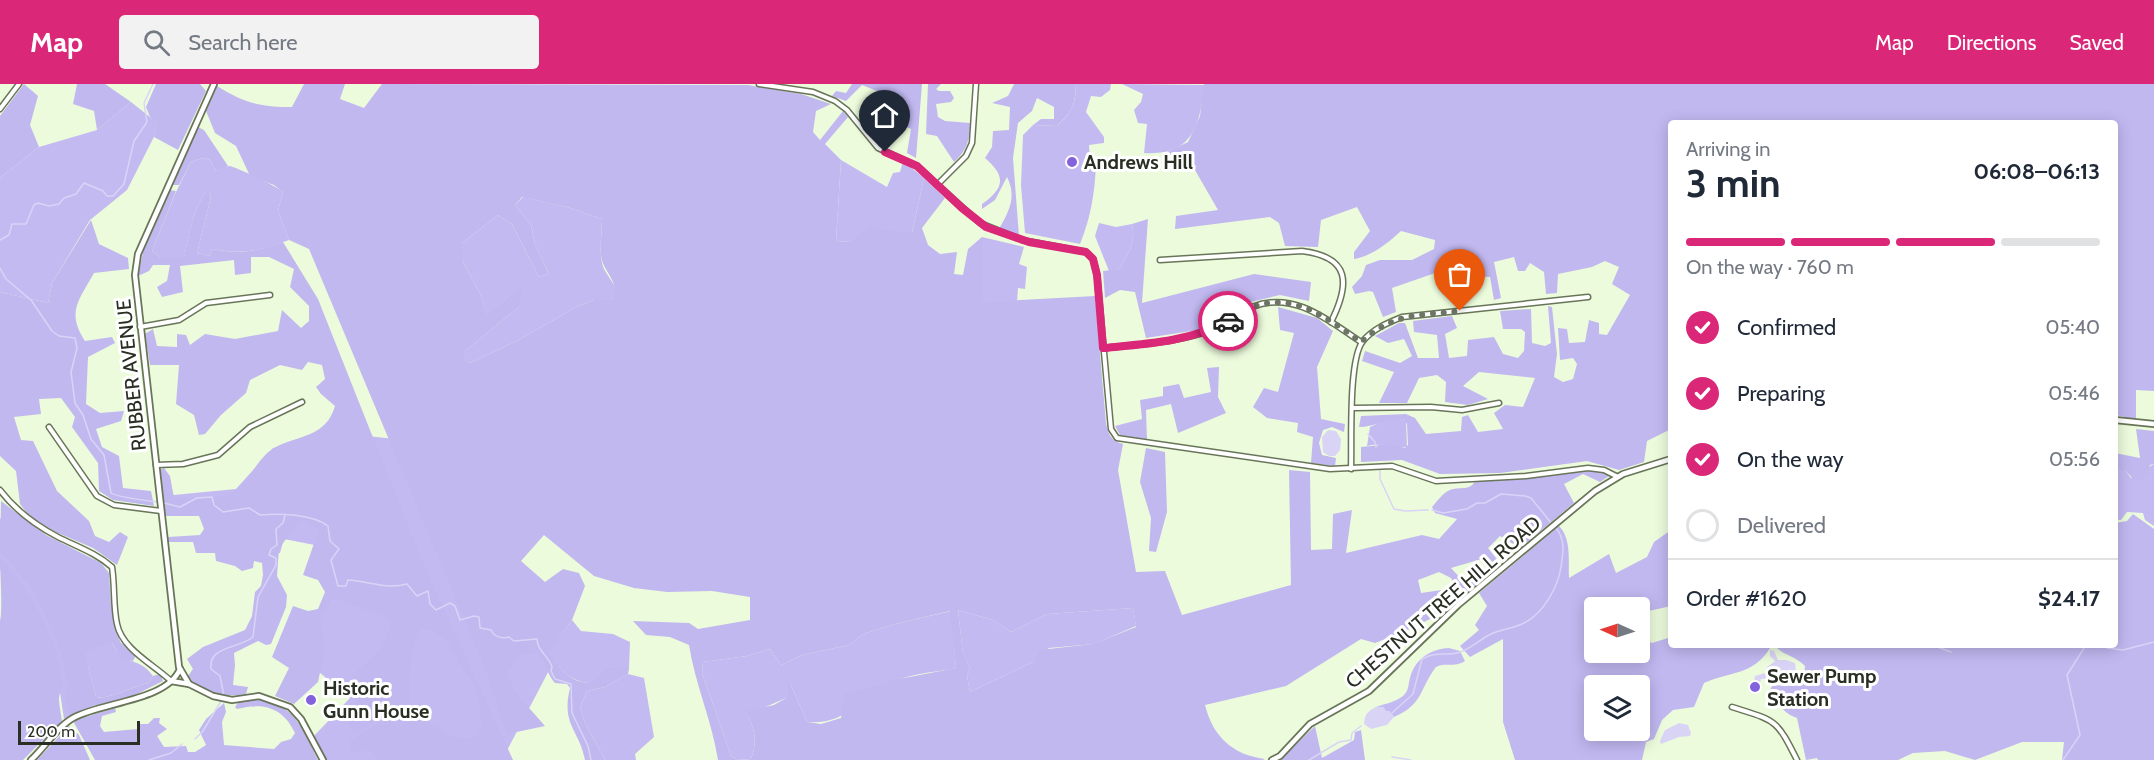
<!DOCTYPE html>
<html lang="en">
<head>
<meta charset="utf-8">
<style>
	:root { --surface:#fff; --page:#f2f2f3; --text:#1f2937; --muted:#747a83; --line:#e0e1e3; --accent:#db2777 }
	body { margin:0; font-family:Cabin,sans-serif; background:var(--page); color:var(--text); height:100vh; display:flex; flex-direction:column; font-size:22px; white-space:nowrap }
	* { box-sizing:border-box; margin:0 }
	p { font-size:20px; color:var(--muted) }
	.icon { flex:none; width:33px; height:33px; fill:none; stroke:currentColor; stroke-width:2; stroke-linecap:round; stroke-linejoin:round }
	.map { position:relative; flex:1; overflow:hidden }
	.sheet { position:absolute; left:1668px; top:36px; width:450px; height:528px; display:flex; flex-direction:column; background:var(--surface); border-radius:6px; box-shadow:0 3px 15px #0003 }
	.sheet>* { flex:none }
	.needle { width:39px; rotate:273deg }
	.controls { position:absolute; left:1584px; top:513px; display:grid; gap:12px }
	.controls a { display:grid; place-items:center; width:66px; height:66px; border-radius:6px; background:var(--surface); box-shadow:0 3px 15px #0003; font-size:30px }
	.scale { position:absolute; left:18px; bottom:15px; width:122px; box-sizing:border-box; padding-left:6px; border:3px solid #292f23; border-top:0; font-size:16px; line-height:21px; white-space:nowrap; color:#292f23; -webkit-text-stroke:4px #fff; paint-order:stroke }
	.pin { position:absolute; display:grid; place-items:center; width:51px; height:51px; color:#fff; margin:-62px -26px; border-radius:50% 50% 50% 0; rotate:-45deg; box-shadow:0 0 6px #0007 }
	.pin .icon { rotate:45deg }
	.courier { position:absolute; display:grid; place-items:center; width:60px; height:60px; margin:-30px; border:4px solid #db2777; border-radius:50%; background:#fff; color:#222; box-shadow:0 2px 8px #0007 }
	.overview em { font-style:normal; font-weight:700 }
	.overview div { display:flex; flex-direction:column-reverse }
	.overview { display:flex; align-items:center; justify-content:space-between; height:102px; padding:0 18px }
	h1 { font-size:39px; font-weight:700; line-height:45px }
	.bar { display:grid; grid-template-columns:repeat(4,1fr); gap:9px 6px; align-content:center; height:72px; padding:0 18px }
	.bar i { height:8px; border-radius:4px; background:var(--line) }
	.bar .on { background:var(--accent) }
	.bar p { grid-column:span 4 }
	.line { display:flex; align-items:center; gap:15px; padding:0 18px; border-top:2px solid var(--line) }
	.line div { flex:1 }
	ol { padding:0 18px; list-style:none }
	li { display:flex; align-items:center; gap:18px; height:66px }
	li p { margin-inline-start:auto }
	li .icon { padding:6px; border-radius:50%; background:var(--accent); color:#fff; stroke-width:4 }
	li:last-child { color:var(--muted) }
	li i { width:33px; height:33px; border:3px solid var(--line); border-radius:50% }
	header { display:flex; align-items:center; gap:36px; box-sizing:border-box; height:84px; padding:0 30px; background:var(--accent); color:#fff }
	header strong { font-size:28px }
	nav { display:flex; gap:33px; margin-inline-start:auto; font-size:21px }
	.search { width:420px; height:54px; background:var(--page); display:flex; align-items:center; gap:15px; box-sizing:border-box; padding:0 21px; border-radius:6px; color:var(--muted); font-size:22px }
	.map>svg:first-child { display:block }
	.green { fill:#c4baf2 }
	.forest { fill:#c1b8f0; fill-rule:evenodd }
	.water { fill:#d9d4f6 }
	.lines { fill:none; stroke-linecap:round; stroke-linejoin:round }
	.stream { stroke:#d9d4f6; stroke-width:1.5 }
	.minor-casing { stroke:#687559; stroke-width:7 }
	.tertiary-casing { stroke:#687559; stroke-width:8 }
	.minor { stroke:#fff; stroke-width:4 }
	.tertiary { stroke:#fff; stroke-width:4.5 }
	.done { stroke:#6d7664; stroke-width:6; stroke-dasharray:0 10.8 }
	.route { stroke:#db2777; stroke-width:8 }
	.poi-dot { fill:#8362dd; stroke:#fff; stroke-width:2 }
	.labels { text-anchor:middle; stroke-width:6; stroke-linejoin:round; paint-order:stroke }
	.poi-label { font-size:20px; font-weight:bold; fill:#292f23; stroke:#fff; text-anchor:start }
	.street-label { font-size:20px; fill:#292f23; stroke:#fff }
</style>
</head>
<body>
<header>
<strong>Map</strong>
<div class="search"><svg class="icon" aria-label="search" viewBox="0 0 24 24"><circle cx="10" cy="10" r="6"/><path d="M15 15l6 6"/></svg>Search here</div>
<nav><a>Map</a><a>Directions</a><a>Saved</a></nav>
</header>
<div class="map">
<svg width="2154" height="676" viewBox="0 0 2154 676">
	<rect width="100%" height="100%" fill="#ecfbdc"/>
	<g class="green">
		<path d="M1075 0H1111L1110 6 1101 13 1091 12 1086 28 1104 53V59L1089 61 1090 76 1096 79C1095 108 1091 133 1080 160L1025 149 1021 101 1023 51 1033 41 1057 42C1071 29 1077 19 1075 0Z"/>
		<path d="M1122 0 1205 1C1199 42 1193 72 1144 69L1147 40 1138 39 1134 26 1141 18 1143 10Z"/>
		<path d="M131 18 160 41 127 106 90 136 52 199 48 219 0 208V96L2 92 39 63 97 46Z"/>
		<path d="M203 74 210 76 216 87C220 85 225 82 230 82 236 83 278 103 283 108L278 127 289 156C260 167 243 171 212 165L210 172 197 169 211 113 209 107H206C193 126 189 151 184 174L160 173 152 167 175 110 191 78Z"/>
		<path d="M841 76 887 103 893 89 900 88 903 77 924 94 912 149 851 158 836 157Z"/>
		<path d="M523 113 567 123 602 135C602 150 598 171 604 185 608 193 614 198 616 207L612 216H594L576 223 519 256 470 279 462 275 465 267 519 223 508 212 487 232 480 210 462 176V159L498 131 512 140 539 193 549 190 535 161 531 141 515 121Z"/>
		<path d="M1099 139 1116 143 1132 140C1136 158 1129 170 1119 185L1109 187 1095 152Z"/>
		<path d="M982 153 1024 163 1019 180 1027 183 1025 205 1018 204 1017 218H982Z"/>
		<path d="M1400 334 1406 336 1407 363C1393 365 1381 358 1367 362L1370 343 1388 335Z"/>
		<path d="M367 352 461 362 438 462 557 556 572 536 581 547 613 550 630 558 629 585H608L587 599C571 596 563 589 554 577L502 676H326L313 653 350 614 301 573 345 467 284 455 280 469 223 476 220 431 165 432 163 412 236 405 273 364Z"/>
		<path d="M2154 380V442L2145 436 2143 429 2127 428 2121 436H2115V389L2119 390 2120 386H2125L2131 394Z"/>
		<path d="M0 434 112 559C125 584 138 571 153 592L149 599C133 602 109 616 96 613L87 579 94 622 73 629 64 635 59 602 0 485Z"/>
		<path d="M1133 524 1136 542 1094 560 1049 564 1033 578 970 608 967 592 970 584 963 571 958 526 993 536 1011 548 1047 530Z"/>
		<path d="M951 527 956 584C940 588 911 589 897 597 866 612 844 642 807 638L790 599H788L786 614 747 631C756 645 757 660 751 675L738 676 731 672 702 589 703 578 747 572 770 565 781 581 802 571 849 561 863 550 895 540Z"/>
		<path d="M1449 564 1460 567 1465 577C1454 584 1445 578 1436 583 1419 605 1424 620 1394 633L1389 627 1386 628 1383 623H1376C1384 620 1396 618 1403 612 1409 607 1408 601 1410 594 1415 575 1430 565 1449 564Z"/>
		<path d="M628 590 644 594 654 653 635 670 636 676H605L585 639 580 623 587 607 605 603Z"/>
	</g>
	<g class="forest">
		<path d="M24 0 38 12 30 41 39 63 2 92 0 96V32Z"/>
		<path d="M77 0H105L131 18 97 46 94 27 73 20Z"/>
		<path d="M156 0H200L206 7 178 66 154 53 159 41 150 33 146 23Z"/>
		<path d="M304 0H345L340 15 364 24 382 0 748 1 801 10 831 20 816 27 813 48 820 56 843 27 848 33 825 60 841 76 836 157 851 158 868 143 912 149 924 94 945 114 922 144 928 161 940 170 957 168 954 190 963 191 968 165 982 153 983 218 1095 212 1106 339C1109 352 1111 356 1123 360L1118 386 1136 488 1165 487 1182 531 1291 501 1289 386 1310 388 1311 466 1332 465 1333 430 1352 426 1346 469 1422 451 1439 455 1457 435 1435 429 1432 423C1437 417 1443 409 1450 406 1460 402 1471 408 1476 395L1542 393 1597 386 1609 392 1600 398 1583 390 1564 400 1574 419 1520 464 1500 452 1488 464 1500 479 1492 485 1485 474 1451 484 1462 496 1488 492 1461 511 1451 494 1439 488 1418 496 1421 509 1442 506 1449 513 1438 523 1442 529 1408 546 1375 559 1361 555 1286 602 1205 621C1213 653 1233 671 1265 675L1263 676H739L751 675C757 660 756 645 747 631V627L774 621 786 614 787 599H790L807 638 821 640 841 634 844 610 899 595 956 584 950 527 895 540 863 550 849 561 802 571 781 581 770 565 747 572 703 578 702 589 731 672 738 676H718C712 637 695 600 689 561L670 553 646 551 633 537 689 539 698 545 750 536V513L712 507 667 508 634 504 594 492 544 451 521 477 545 498 563 485 579 489 585 502 572 536 549 568C559 584 567 596 587 599L608 584 629 585 628 590 605 603 587 607 580 623 585 639 605 676H585C579 645 561 641 570 604L567 600 555 599C549 593 545 579 538 569L519 570 507 588 515 608 545 642 507 650 486 587 309 165 289 156 278 127 283 108 274 101 250 92 236 62 215 49 206 27 217 2C244 19 261 23 292 23ZM522 113 567 123 602 135C602 147 600 159 601 171 603 190 621 196 612 216H594L576 223 519 256 470 279 463 275 465 267 519 223 522 208 519 206 508 212 487 231 480 210 462 176V159L498 131 512 140 539 193 549 190 535 161 531 141 515 121ZM1133 524 1136 543 1093 560 1039 566 1033 578 970 608 967 592 970 584 963 570 958 526 993 536 1011 548 1047 530Z"/>
		<path d="M852 0H922L916 74 907 69 911 45 897 39 889 63 882 60 878 53 889 30 879 20 871 23 877 7 862 1 846 17 832 12 836 7 846 9Z"/>
		<path d="M928 0H941L936 5 939 7H950L954 14 951 18 936 20 938 33 945 37 970 39C970 55 967 67 954 78L937 52 926 50Z"/>
		<path d="M1014 0H1075C1077 19 1071 29 1057 42L1033 41 1041 35H1054V23L1037 14 1032 27 1018 39 1013 74 1019 152 999 145C1009 127 1017 113 1007 93L995 116 982 125V120C1005 104 1006 92 985 74L992 63 993 47 1009 46 1010 23 992 19 1008 12Z"/>
		<path d="M1204 0H2154V307L2136 306V338L2125 337V333L2115 331V39H1671V345L1647 357 1644 378 1619 386 1587 377 1500 389 1440 390 1402 376 1361 378V363L1391 360 1405 364 1408 361 1407 340 1404 335C1387 334 1375 343 1359 343L1361 332 1406 330 1415 334 1426 350 1461 347 1462 333 1468 331 1478 348 1503 345 1494 329 1505 321 1523 323 1535 294 1479 288 1463 302 1488 315 1468 321 1445 318 1446 298 1437 291 1419 294 1407 319H1379L1394 288 1362 277 1365 267 1400 279 1412 272 1404 255 1388 259 1375 252 1399 239H1405L1418 274H1439L1437 251 1414 248 1413 237 1452 232 1457 244 1445 250 1449 274 1467 272 1468 256 1494 253 1503 270 1518 274 1524 267 1525 248 1521 245H1503L1500 227 1531 225 1532 259 1545 262 1551 259 1548 222 1552 223 1557 270 1554 293 1563 298 1573 295 1577 280 1573 274 1560 276 1558 244 1567 245 1569 259 1585 258 1589 236 1599 239V250L1607 251 1630 211 1612 200 1619 183 1605 177 1592 183 1558 190 1557 209 1546 210 1544 188 1530 179 1525 187H1518L1514 173 1494 178 1501 214 1494 216 1490 193 1464 192 1450 187 1447 201H1442L1438 188 1392 204 1396 228 1383 233 1373 208 1369 207 1355 210 1352 203 1362 192 1366 181 1380 176H1412L1434 165 1435 156 1401 147C1388 159 1372 172 1354 175V168L1370 147 1357 123 1321 136 1318 163 1285 162 1279 139 1270 133 1175 145 1176 132 1218 126 1188 74 1163 70 1188 58 1200 32Z"/>
		<path d="M198 43 204 46 228 82 216 87 210 76 203 74 191 78 179 101H171Z"/>
		<path d="M169 106 176 107 152 167 160 173H184C189 151 193 126 206 107H209L211 113 197 169 210 172 212 165C239 170 256 168 283 158L318 215 420 472 513 676H379L371 666 356 668 350 664V657L381 638 396 634 404 626 412 624C426 642 484 676 481 637 480 625 480 612 474 601 471 594 464 589 461 582 452 564 444 548 423 544 406 556 412 599 409 618L355 649 351 647 349 638 354 634 358 620 349 603 347 596 382 564 391 540 386 533 333 514 320 536 325 565 318 598 294 620 275 612 289 584 272 573 293 522 308 527 318 525 325 508 318 496 303 491 319 445 301 436 279 464 277 492 287 511 286 523 271 560 266 561 258 557 234 569 235 581 233 601 248 603 246 610C227 614 201 609 188 592L193 585 187 575 203 563 245 546 252 532 255 508 261 502 263 491 262 479 254 477 253 484 242 487 235 482 216 477 215 469H196L193 458H168V453L200 451 204 445 199 432H165L159 386 164 384 170 392 174 414C189 413 209 416 225 412 247 406 255 375 274 364 297 351 326 354 335 322L321 310 316 303 325 295 322 281 308 278 302 286 280 281 250 296 246 309 221 331 205 350 199 351 194 331 176 320 179 281H150L145 250 153 245 157 262 177 263V250L186 251 190 261 205 250 235 255 278 247 282 226 301 244 309 237V222L290 203 294 185 269 173H251V189L235 191 234 176 180 182 183 208 162 213 157 203 167 197 170 181H153L149 187 138 192 144 163Z"/>
		<path d="M1148 135 1142 219 1254 190 1311 198 1309 217 1280 211 1246 219 1198 246 1146 254 1135 208 1120 206 1105 214 1103 187 1119 185C1129 170 1136 158 1132 140Z"/>
		<path d="M91 136 99 160 128 174 129 185 94 189C79 216 66 228 85 257L112 253 115 259 88 273 86 320 100 329 124 327 121 337 96 345 102 363 119 372 123 404 151 407 154 422 113 416 99 407 98 379 72 343 75 333 61 314 39 315 41 330 14 333 21 356 33 357 57 407 89 437 95 452 109 458 120 448 128 453 117 481 93 464 58 449 30 433 20 420 16 387 0 372V208L48 219 52 199Z"/>
		<path d="M1278 223 1317 234 1333 247 1317 283 1321 335 1345 340 1344 348 1332 343 1323 346 1319 359 1322 371 1336 374 1335 382 1311 379 1313 353 1297 348 1298 339 1267 334 1253 323 1264 304 1278 308 1294 249 1280 246Z"/>
		<path d="M1219 283 1218 313 1226 329 1178 349 1171 320 1146 326 1147 356 1120 351 1115 342 1142 335 1140 316 1163 312V303L1179 300 1184 314 1211 308 1207 284Z"/>
		<path d="M2136 345 2154 347V380L2150 381C2147 390 2148 398 2134 396L2125 386H2120L2119 391 2115 389V369L2140 374Z"/>
		<path d="M1146 364 1165 368 1167 428 1156 468 1149 467 1151 434 1140 398Z"/>
		<path d="M1 417 46 451 101 479 109 489 111 519 118 552 121 559 136 571 133 577 122 575 112 559 84 567 96 613C109 616 133 602 149 599L153 592 160 590 163 597 129 614 92 622 69 632 65 611 69 603 61 568 45 529 32 504 0 466Z"/>
		<path d="M2133 430 2154 445V676H2062L2064 658H2022L1975 676 1945 667 1913 669 1898 676H1818L1817 674 1806 676 1797 634C1778 627 1782 619 1769 607L1773 601 1791 602 1804 593 1805 582C1795 572 1784 571 1777 564H1770C1753 592 1730 587 1704 599L1694 623 1673 626 1662 636 1654 655 1646 658 1642 676H1515L1503 638V555L1470 573 1460 562 1479 546 1475 541 1487 522 1479 509 1559 442C1572 455 1568 478 1569 494L1609 470 1616 489 1647 473 1654 458 1671 446V522L1640 529V524H1594V568H1640V553L1652 559 1671 553V561H2115V439L2127 437ZM1594 602H1640V646H1594Z"/>
		<path d="M0 474C26 498 63 564 62 601 62 605 59 610 59 614 59 621 61 630 62 637L23 676H0V537C3 529 0 487 0 474Z"/>
		<path d="M251 615C294 617 301 642 318 676H95L73 637 115 624 116 628 102 632 100 642 104 648 138 645V640H148L154 634H160L159 639 167 645 157 652 164 663 186 662 188 668H195L206 661 199 646 206 635 224 619 226 628 222 638 224 661 274 665 281 658 291 655 295 649C283 623 263 618 237 625L235 623 239 617Z"/>
		<path d="M69 642 79 651 90 676H37Z"/>
		<path d="M1315 642 1322 674 1354 656 1355 648 1361 646 1365 676H1280Z"/>
	</g>
	<g class="water">
		<path d="M1328 346 1336 347 1341 355 1340 366 1335 372H1329L1323 368 1322 353Z"/>
		<path d="M1398 556 1401 560 1398 570 1381 579 1377 575 1375 565 1380 560Z"/>
		<path d="M1770 566 1774 567 1778 576H1786L1795 579 1796 587 1790 593 1761 595 1760 599H1754L1755 592 1765 589 1767 583 1775 577 1770 572Z"/>
		<path d="M1376 623H1383L1386 627H1389L1394 633 1387 641 1371 645 1364 640C1365 630 1367 628 1376 623Z"/>
		<path d="M1679 639 1688 641 1691 649 1690 652 1679 653 1661 660 1660 657 1665 646Z"/>
	</g>
	<g class="lines">
		<g class="stream">
			<path d="M0 156 9 151 12 140H26L34 121 38 119 49 122 59 120 64 114 76 110 84 99 103 107 107 112H113L124 100 134 57 147 38 144 19 153 0"/>
			<path d="M0 184 6 195 31 216 52 247 59 252 75 254 77 264 71 288 75 319 83 331 91 355 104 371 111 409C117 413 149 417 159 418"/>
			<path d="M1368 350 1375 358 1376 363"/>
			<path d="M1380 385V395L1394 425 1405 427 1428 426"/>
			<path d="M164 419 180 423 197 414 212 413 214 421 223 428 249 424 260 431C279 429 312 430 328 442L330 457 339 465 331 476 338 502H346L348 496C368 497 387 506 407 500L417 512 428 507 430 520 436 526 450 519 455 522 460 536 474 532 479 533 480 544 491 546C494 553 503 555 509 553L514 557 537 555C537 567 549 572 552 583L551 587 555 595 571 600 572 629 588 662 591 676"/>
			<path d="M1432 426 1443 429 1467 425 1477 419H1485L1501 410 1525 412 1531 414 1552 440"/>
			<path d="M1938 561 1940 564 1951 568"/>
			<path d="M2108 561 2107 564 2123 566 2154 558"/>
			<path d="M1392 629 1413 610 1422 575C1436 567 1445 572 1457 569 1469 566 1478 557 1489 551 1500 545 1513 545 1524 539 1543 530 1558 503 1561 483 1563 469 1566 456 1556 444"/>
			<path d="M195 655 203 647 224 612 220 592 211 585C208 562 238 565 253 553L258 513 276 481V474L269 471 271 465 277 461 276 445 283 439 285 431"/>
			<path d="M1392 673 1411 676"/>
			<path d="M149 676 171 669 182 660"/>
			<path d="M1309 676 1339 658 1351 656 1352 649 1361 642"/>
			<path d="M2063 676 2080 651 2067 591 2086 561"/>
		</g>
		<g class="minor-casing">
			<g id="minor">
				<path d="M759 0 813 8 835 17 847 26 878 64 917 82 980 139 1022 156 1086 168 1093 175 1097 191 1111 345 1117 354 1330 385 1392 382 1436 397 1526 392 1588 384 1604 386 1618 393"/>
				<path d="M0 25 19 0"/>
				<path d="M937 101 966 72 972 59 976 0"/>
				<path d="M1160 176 1302 167C1351 173 1350 200 1331 238"/>
				<path d="M140 243 179 236 206 219 270 211"/>
				<path d="M1103 264C1135 261 1172 259 1203 249 1221 244 1235 231 1252 223 1294 206 1329 237 1361 258"/>
				<path d="M1353 324 1431 323 1462 326 1499 319"/>
				<path d="M49 343 97 412 114 421 161 427"/>
				<path d="M156 381 183 380 218 371 250 343 302 318"/>
				<path d="M1351 385C1352 358 1348 275 1363 257 1373 245 1387 239 1402 233L1588 213"/>
				<path d="M0 406C16 427 35 441 58 453 78 463 96 469 112 483 115 502 113 522 117 540 122 565 153 580 171 597"/>
				<path d="M1732 623C1776 637 1776 634 1797 676"/>
			</g>
		</g>
		<g class="tertiary-casing">
			<g id="tertiary">
				<path d="M214 0 138 170 135 191 179 583 189 600 213 612 232 616 259 612 290 623 301 635 323 676"/>
				<path d="M2115 336 2154 340"/>
				<path d="M171 597 189 600"/>
				<path d="M31 676C45 663 57 643 73 634 101 618 167 617 180 585"/>
				<path d="M1272 676 1280 672 1310 640 1369 607 1458 521 1595 407 1623 390 1671 375"/>
			</g>
		</g>
		<use href="#minor" class="minor"/>
		<use href="#tertiary" class="tertiary"/>
	</g>
	<g class="lines">
		<path class="done" d="M1228 237C1236 232 1245 226 1253 223 1295 207 1329 236 1361 258 1395 228 1417 232 1460 227"/>
		<path class="route" d="M885 68 917 82 962 124 986 143 1029 158 1086 168 1093 175 1097 191 1103 264C1146 260 1189 258 1228 237"/>
	</g>
	<g class="poi-dot">
		<circle cx="1072" cy="78" r="6"/>
		<circle cx="1755" cy="603" r="6"/>
		<circle cx="311" cy="616" r="6"/>
	</g>
	<g class="labels">
		<g class="poi-label">
			<text x="1084" y="85">Andrews Hill</text>
			<text x="1767" y="599">Sewer Pump<tspan x="1767" dy="23">Station</tspan></text>
			<text x="323" y="611">Historic<tspan x="323" dy="23">Gunn House</tspan></text>
		</g>
		<g class="street-label">
			<text transform="translate(131 291) rotate(-96)" y="7">RUBBER AVENUE</text>
			<text transform="translate(1443 518) rotate(-41)" y="7">CHESTNUT TREE HILL ROAD</text>
		</g>
	</g>
</svg>
<div class="controls">
<a><svg class="needle" viewBox="-14 -14 28 28"><path d="M0-13l5 13h-10z" fill="#e53935"/><path d="M0 13l5-13h-10z" fill="#747a83"/></svg></a>
<a><svg class="icon" aria-label="layers" viewBox="0 0 24 24"><path d="M12 4l9 5-9 5-9-5zM3 14l9 5 9-5"/></svg></a>
</div>
<div class="scale">200 m</div>
<div class="pin" style="left:1460px;top:227px;background:#ea580c"><svg class="icon" aria-label="bag" viewBox="0 0 24 24"><path d="M5 8h14l-1 12H6zM9 8a3 3 0 0 1 6 0"/></svg></div>
<div class="pin" style="left:885px;top:68px;background:#1f2937"><svg class="icon" aria-label="home" viewBox="0 0 24 24"><path d="M3 11l9-7 9 7M6 9v11h12V9"/></svg></div>
<div class="courier" style="left:1228px;top:237px"><svg class="icon" aria-label="car" viewBox="0 0 24 24"><path d="M5 17H2v-5l4-1 3-4h7l3 4 3 1v5h-3M9 17h6M6 11h13"/><circle cx="7" cy="17" r="2"/><circle cx="17" cy="17" r="2"/></svg></div>
<section class="sheet">
<div class="overview"><div><h1>3 min</h1><p>Arriving in</p></div><em>06:08–06:13</em></div>
<div class="bar"><i class="on"></i><i class="on"></i><i class="on"></i><i></i><p>On the way · 760 m</p></div>
<ol>
<li><svg class="icon" aria-label="check" viewBox="0 0 24 24"><path d="M5 12l5 5 9-10"/></svg>Confirmed<p>05:40</p></li>
<li><svg class="icon" aria-label="check" viewBox="0 0 24 24"><path d="M5 12l5 5 9-10"/></svg>Preparing<p>05:46</p></li>
<li><svg class="icon" aria-label="check" viewBox="0 0 24 24"><path d="M5 12l5 5 9-10"/></svg>On the way<p>05:56</p></li>
<li><i></i>Delivered</li>
</ol>
<div class="line" style="height:78px"><div>Order #1620</div><b>$24.17</b></div>
</section>
</div>
</body>
</html>
